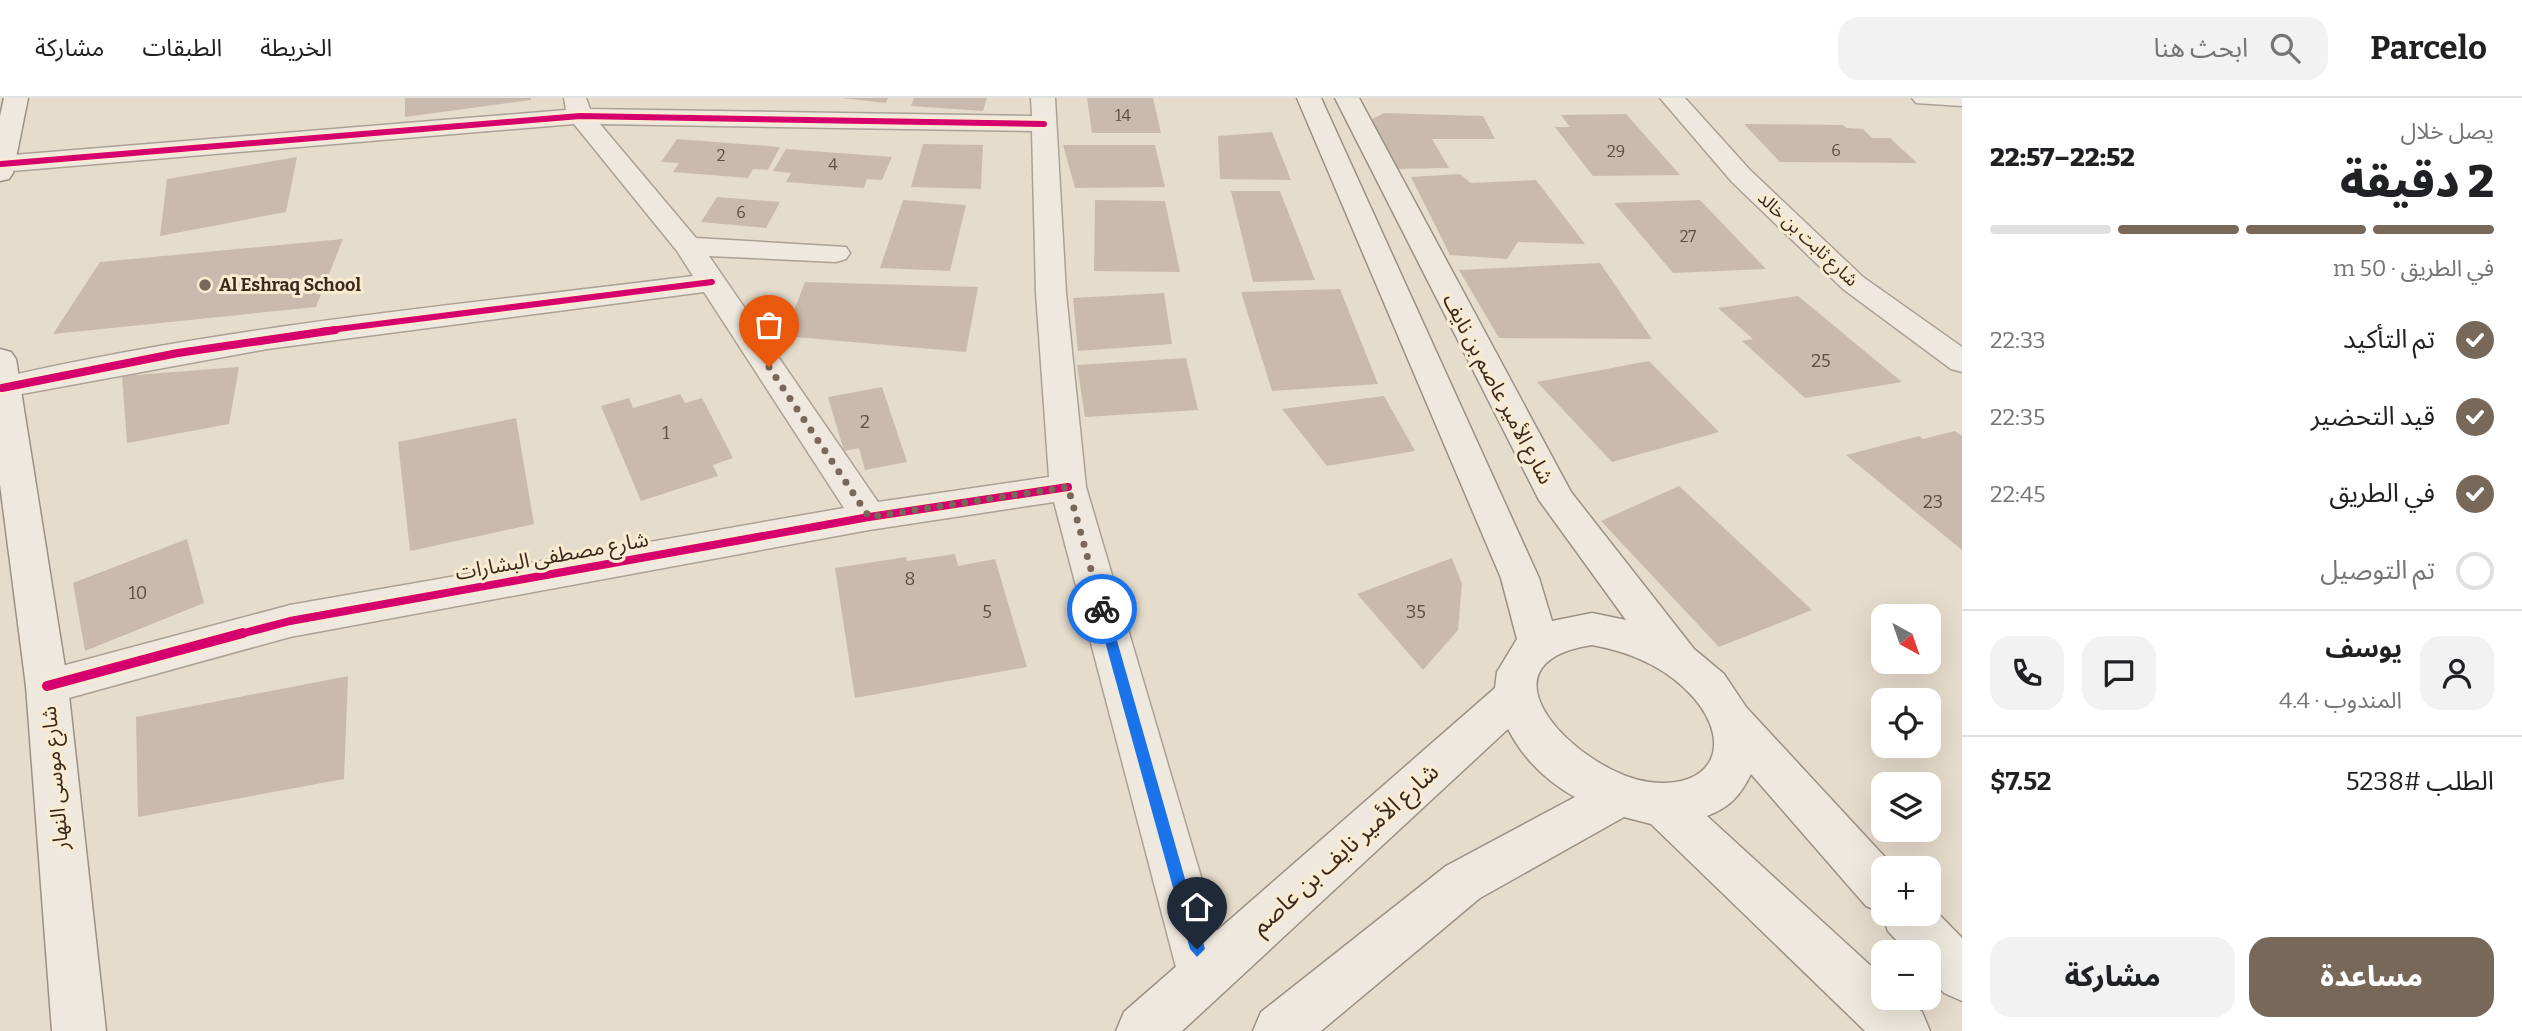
<!DOCTYPE html>
<html lang="ar">
<head>
<meta charset="utf-8">
<style>
	:root { --surface:#fff; --page:#f2f2f2; --text:#202124; --muted:#757577; --line:#e0e0e0; --accent:#77685a }
	body { margin:0; font-family:Bitter,"Noto Sans Arabic",serif; background:var(--page); color:var(--text); direction:rtl; height:100vh; display:flex; flex-direction:column; font-size:26px; white-space:nowrap }
	* { box-sizing:border-box; margin:0 }
	p { font-size:23px; color:var(--muted) }
	.icon { flex:none; width:38px; height:38px; fill:none; stroke:currentColor; stroke-width:2; stroke-linecap:round; stroke-linejoin:round }
	.map { position:relative; flex:1; overflow:hidden; direction:ltr }
	.side { display:flex; flex-direction:column; background:var(--surface); width:560px }
	.side>* { flex:none }
	.needle { width:46px; rotate:140deg }
	.buttons { position:absolute; left:1871px; top:506px; display:grid; gap:14px }
	.buttons a { display:grid; place-items:center; width:70px; height:70px; border-radius:14px; background:var(--surface); box-shadow:0 7px 28px #0002; font-size:35px }
	.pin { position:absolute; display:grid; place-items:center; width:60px; height:60px; color:#fff; margin:-72px -30px; border-radius:50% 50% 50% 0; rotate:-45deg; box-shadow:0 0 7px #0007 }
	.pin .icon { rotate:45deg }
	.courier { position:absolute; display:grid; place-items:center; width:70px; height:70px; margin:-35px; border:5px solid #1a73e8; border-radius:50%; background:#fff; color:#222; box-shadow:0 2px 9px #0007 }
	.headline em { font-style:normal; font-weight:800 }
	.headline div { display:flex; flex-direction:column-reverse }
	.headline { display:flex; align-items:center; justify-content:space-between; height:119px; padding:0 28px }
	h1 { font-size:46px; font-weight:800; line-height:52px }
	.bar { display:grid; grid-template-columns:repeat(4,1fr); gap:10px 7px; align-content:center; height:84px; padding:0 28px }
	.bar i { height:9px; border-radius:5px; background:var(--line) }
	.bar .selected { background:var(--accent) }
	.bar p { grid-column:span 4 }
	.line { display:flex; align-items:center; gap:18px; padding:0 28px; border-top:2px solid var(--line) }
	.line div { flex:1 }
	.round { display:grid; place-items:center; flex:none; width:74px; height:74px; border-radius:21px; background:var(--page) }
	ol { padding:0 28px; list-style:none }
	li { display:flex; align-items:center; gap:21px; height:77px }
	li p { margin-inline-start:auto }
	li .icon { padding:7px; border-radius:50%; background:var(--accent); color:#fff; stroke-width:4 }
	li:last-child { color:var(--muted) }
	li i { width:38px; height:38px; border:4px solid var(--line); border-radius:50% }
	.button { display:flex; gap:14px; margin-top:auto; padding:14px 28px }
	.button a { flex:1; height:80px; border-radius:21px; background:var(--accent); color:#fff; font-size:28px; font-weight:800; line-height:80px; text-align:center }
	.button a+a { background:var(--page); color:var(--text) }
	header { display:flex; align-items:center; gap:42px; box-sizing:border-box; height:98px; padding:0 35px; background:var(--surface); border-bottom:2px solid var(--line) }
	header strong { font-size:33px }
	nav { display:flex; gap:38px; margin-inline-start:auto; font-size:24px }
	.search { width:490px; height:63px; background:var(--page); display:flex; align-items:center; gap:18px; box-sizing:border-box; padding:0 24px; border-radius:21px; color:var(--muted); font-size:26px }
	main { display:flex; flex:1; min-height:0 }
	.map>svg:first-child { display:block }
	.building { fill:#cabaad }
	.lines { fill:none; stroke-linecap:round; stroke-linejoin:round }
	.street-casing { stroke:#aba195; stroke-width:3 }
	.secondary-casing { stroke:#9b9185; stroke-width:3 }
	.street { fill:#eee8de; fill-rule:evenodd }
	.secondary { fill:#eee8de; fill-rule:evenodd }
	.cycleway-far2-casing { stroke:#f8ebd1; stroke-width:10 }
	.cycleway-far1-casing { stroke:#f8ebd1; stroke-width:12 }
	.cycleway-casing { stroke:#f8ebd1; stroke-width:15 }
	.cycleway-far2 { stroke:#d6006c; stroke-width:6 }
	.cycleway-far1 { stroke:#d6006c; stroke-width:8 }
	.cycleway { stroke:#d6006c; stroke-width:10 }
	.route { fill:#1a73e8 }
	.done { stroke:#77685a; stroke-width:7; stroke-dasharray:0 12.6 }
	.poi-dot { fill:#77685a; stroke:#f8ebd1; stroke-width:2.5 }
	.labels { text-anchor:middle; stroke-width:6; stroke-linejoin:round; paint-order:stroke }
	.far-number-label { font-size:16px; fill:#5f4d41 }
	.far-street-label { font-size:18px; fill:#3b291d; stroke:#f8ebd1 }
	.far-poi-label { font-size:18px; font-weight:bold; fill:#3b291d; stroke:#f8ebd1; text-anchor:start }
	.number-label { font-size:18px; fill:#5f4d41 }
	.street-label { font-size:21px; fill:#3b291d; stroke:#f8ebd1 }
	.near-street-label { font-size:24px; fill:#3b291d; stroke:#f8ebd1 }
</style>
</head>
<body>
<header>
<strong>Parcelo</strong>
<div class="search"><svg class="icon" aria-label="search" viewBox="0 0 24 24"><circle cx="10" cy="10" r="6"/><path d="M15 15l6 6"/></svg>ابحث هنا</div>
<nav><a>الخريطة</a><a>الطبقات</a><a>مشاركة</a></nav>
</header>
<main>
<section class="side">
<div class="headline"><div><h1>2 دقيقة</h1><p>يصل خلال</p></div><em>22:52–22:57</em></div>
<div class="bar"><i class="selected"></i><i class="selected"></i><i class="selected"></i><i></i><p>في الطريق · 50 m</p></div>
<ol>
<li><svg class="icon" aria-label="check" viewBox="0 0 24 24"><path d="M5 12l5 5 9-10"/></svg>تم التأكيد<p>22:33</p></li>
<li><svg class="icon" aria-label="check" viewBox="0 0 24 24"><path d="M5 12l5 5 9-10"/></svg>قيد التحضير<p>22:35</p></li>
<li><svg class="icon" aria-label="check" viewBox="0 0 24 24"><path d="M5 12l5 5 9-10"/></svg>في الطريق<p>22:45</p></li>
<li><i></i>تم التوصيل</li>
</ol>
<div class="line" style="height:126px"><a class="round"><svg class="icon" aria-label="person" viewBox="0 0 24 24"><circle cx="12" cy="8" r="4"/><path d="M4 21q1-7 8-7t8 7"/></svg></a><div><b>يوسف</b><p>المندوب · 4.4</p></div><a class="round"><svg class="icon" aria-label="chat" viewBox="0 0 24 24"><path d="M4 5h16v11H9l-5 4z"/></svg></a><a class="round"><svg class="icon" aria-label="phone" viewBox="0 0 24 24"><path d="M5 4h4l2 5-3 2q2 4 5 5l2-3 5 2v4C11 20 4 13 5 4z"/></svg></a></div>
<div class="line" style="height:91px"><div>الطلب #5238</div><b>$7.52</b></div>
<div class="button"><a>مساعدة</a><a>مشاركة</a></div>
</section>
<div class="map">
<svg width="1962" height="933" viewBox="0 0 1962 933">
	<rect width="100%" height="100%" fill="#e6dccc"/>
	<g class="building">
		<path d="M405 0H531V2L405 19Z"/>
		<path d="M841 0H888L886 5Z"/>
		<path d="M914 0H987L983 13 911 8Z"/>
		<path d="M1087 0H1153L1161 35H1092Z"/>
		<path d="M1384 15 1483 18 1495 41H1432L1449 70 1397 71 1370 22Z"/>
		<path d="M1626 16 1680 77 1593 78 1555 29H1570L1561 17Z"/>
		<path d="M1744 26 1843 27 1847 30 1863 31 1872 40H1890L1917 65 1780 64Z"/>
		<path d="M1272 34 1291 82 1220 81 1218 38Z"/>
		<path d="M677 41 780 49 768 72 753 71 748 80 673 74 679 65 661 64Z"/>
		<path d="M923 46 983 47 981 91 911 89Z"/>
		<path d="M1063 47H1155L1165 89 1075 90Z"/>
		<path d="M786 51 892 59 882 82 867 81 864 90 786 84 791 75 773 73Z"/>
		<path d="M297 59 286 114 160 138 167 81Z"/>
		<path d="M1460 76 1471 85 1536 82 1585 146 1518 144 1507 161 1450 157 1411 79Z"/>
		<path d="M1231 93H1280L1315 182 1253 184Z"/>
		<path d="M717 99 780 104 766 130 701 124Z"/>
		<path d="M903 102 966 107 950 173 880 170Z"/>
		<path d="M1095 102 1165 103 1180 174 1094 173Z"/>
		<path d="M1700 102 1766 171 1673 175 1614 105Z"/>
		<path d="M343 141 316 209 53 236 100 164Z"/>
		<path d="M1600 165 1652 241 1499 240 1459 172Z"/>
		<path d="M805 184 978 189 966 254 784 238Z"/>
		<path d="M1340 191 1378 286 1272 293 1241 194Z"/>
		<path d="M1164 195 1172 246 1078 253 1073 200Z"/>
		<path d="M1798 198 1902 284 1805 300 1742 243 1753 241 1718 210Z"/>
		<path d="M1186 260 1198 312 1085 319 1077 267Z"/>
		<path d="M1649 263 1719 334 1612 364 1537 284Z"/>
		<path d="M239 269 229 326 127 345 122 278Z"/>
		<path d="M882 289 907 364 865 372 859 350 844 353 828 299Z"/>
		<path d="M680 296 685 305 702 300 733 360 713 367 718 378 641 403 601 308 629 300 633 310Z"/>
		<path d="M1384 298 1415 353 1327 368 1282 311Z"/>
		<path d="M516 320 534 426 410 453 398 344Z"/>
		<path d="M1955 333 1962 338V452L1846 357 1919 338 1923 341Z"/>
		<path d="M1679 388 1812 512 1719 549 1601 423Z"/>
		<path d="M187 441 204 505 85 553 73 485Z"/>
		<path d="M955 456 958 468 995 461 1027 569 855 600 835 470 906 459 907 463Z"/>
		<path d="M1452 460 1462 486 1458 532 1423 572 1357 496Z"/>
		<path d="M348 578 344 681 138 719 136 619Z"/>
	</g>
	<g class="lines">
		<g class="street-casing">
			<g id="street">
				<path d="M564 0H586L590 11 1032 18 1031 0H1055L1066 195 1086 389 1230 877 1222 895 1204 903 1186 895 1178 877 1054 404 869 432 290 539 47 606 32 600 26 588 32 576 290 507 844 410 704 194 267 251 0 300V280C228 227 462 207 693 178L677 153 574 26 0 74 1 58 566 12ZM600 26 1032 33 1036 195 1049 379 878 404 709 158 836 164 846 161 850 155 846 149 696 140Z"/>
				<path d="M1660 0H1685L1750 72 1863 179 1962 249V274L1951 271 1843 191 1732 84Z"/>
				<path d="M1912 0H1962V8L1916 5Z"/>
			</g>
		</g>
		<g class="secondary-casing">
			<g id="secondary">
				<path d="M4 0H28L13 75 9 81 0 83V18Z"/>
				<path d="M1297 0H1321L1539 480 1552 523 1592 515 1626 522 1539 402 1335 0H1359L1571 394 1694 551 1724 576 1746 609 1895 770H1883V816H1928V805L1962 840V903L1944 895 1928 878V854H1907L1888 833 1881 814 1866 808 1751 676C1740 698 1730 709 1707 718L1883 879V900H1906L1922 914 1930 933H1865L1651 726 1624 719 1480 800 1321 933H1253L1261 914 1446 768 1575 699C1546 683 1523 660 1508 631L1182 933H1116L1124 914 1495 590 1497 574 1517 541 1501 480ZM1592 547C1631 554 1668 570 1694 600 1734 647 1712 692 1649 684 1581 675 1468 566 1592 547Z"/>
				<path d="M0 251 11 254 16 261 68 588 106 933H52L26 588 0 386Z"/>
			</g>
		</g>
		<use href="#street" class="street"/>
		<use href="#secondary" class="secondary"/>
		<g class="cycleway-far2-casing">
			<g id="cycleway-far2">
				<path d="M1 66 580 18 1044 26"/>
				<path d="M322 233 712 184"/>
			</g>
		</g>
		<g class="cycleway-far1-casing">
			<g id="cycleway-far1">
				<path d="M2 290 178 255 335 232"/>
				<path d="M237 537 290 523 869 419 1068 389"/>
			</g>
		</g>
		<g class="cycleway-casing">
			<path id="cycleway" d="M47 588 243 535"/>
		</g>
		<use href="#cycleway-far2" class="cycleway-far2"/>
		<use href="#cycleway-far1" class="cycleway-far1"/>
		<use href="#cycleway" class="cycleway"/>
	</g>
	<path class="route" d="M1102 506 1108 511 1205 851 1197 859 1190 851 1096 511Z"/>
	<g class="lines">
		<path class="done" d="M769 269 869 419 1068 389 1102 511"/>
	</g>
	<circle class="poi-dot" cx="205" cy="187" r="7"/>
	<g class="labels">
		<g class="far-number-label">
			<text x="1123" y="23">14</text>
			<text x="1836" y="58">6</text>
			<text x="1616" y="59">29</text>
			<text x="721" y="63">2</text>
			<text x="833" y="72">4</text>
			<text x="741" y="120">6</text>
			<text x="1688" y="144">27</text>
		</g>
		<g class="far-street-label">
			<text transform="translate(1808 141) rotate(43)" y="6">شارع ثابت بن خالد</text>
		</g>
		<g class="far-poi-label">
			<text x="219" y="193">Al Eshraq School</text>
		</g>
		<g class="number-label">
			<text x="1821" y="269">25</text>
			<text x="865" y="330">2</text>
			<text x="666" y="341">1</text>
			<text x="1933" y="410">23</text>
			<text x="910" y="487">8</text>
			<text x="138" y="501">10</text>
			<text x="987" y="520">5</text>
			<text x="1416" y="520">35</text>
		</g>
		<g class="street-label">
			<text transform="translate(1498 291) rotate(62)" y="7">شارع الأمير عاصم بن نايف</text>
			<text transform="translate(552 458) rotate(-10)" y="7">شارع مصطفى البشارات</text>
			<text transform="translate(55 680) rotate(-95)" y="7">شارع موسى النهار</text>
		</g>
		<g class="near-street-label">
			<text transform="translate(1345 751) rotate(-42)" y="8">شارع الأمير نايف بن عاصم</text>
		</g>
	</g>
</svg>
<div class="buttons">
<a><svg class="needle" viewBox="-14 -14 28 28"><path d="M0-13l5 13h-10z" fill="#e53935"/><path d="M0 13l5-13h-10z" fill="#757577"/></svg></a>
<a><svg class="icon" aria-label="locate" viewBox="0 0 24 24"><circle cx="12" cy="12" r="6"/><path d="M12 2v4M12 18v4M2 12h4M18 12h4"/></svg></a>
<a><svg class="icon" aria-label="layers" viewBox="0 0 24 24"><path d="M12 4l9 5-9 5-9-5zM3 14l9 5 9-5"/></svg></a>
<a>+</a>
<a>−</a>
</div>
<div class="pin" style="left:769px;top:269px;background:#ea580c"><svg class="icon" aria-label="bag" viewBox="0 0 24 24"><path d="M5 8h14l-1 12H6zM9 8a3 3 0 0 1 6 0"/></svg></div>
<div class="pin" style="left:1197px;top:851px;background:#1f2937"><svg class="icon" aria-label="home" viewBox="0 0 24 24"><path d="M3 11l9-7 9 7M6 9v11h12V9"/></svg></div>
<div class="courier" style="left:1102px;top:511px"><svg class="icon" aria-label="bike" viewBox="0 0 24 24"><circle cx="6" cy="16" r="4"/><circle cx="18" cy="16" r="4"/><path d="M6 16l4-8h5l3 8M10 8l3 8H6M13 5h3"/></svg></div>
</div>
</main>
</body>
</html>
